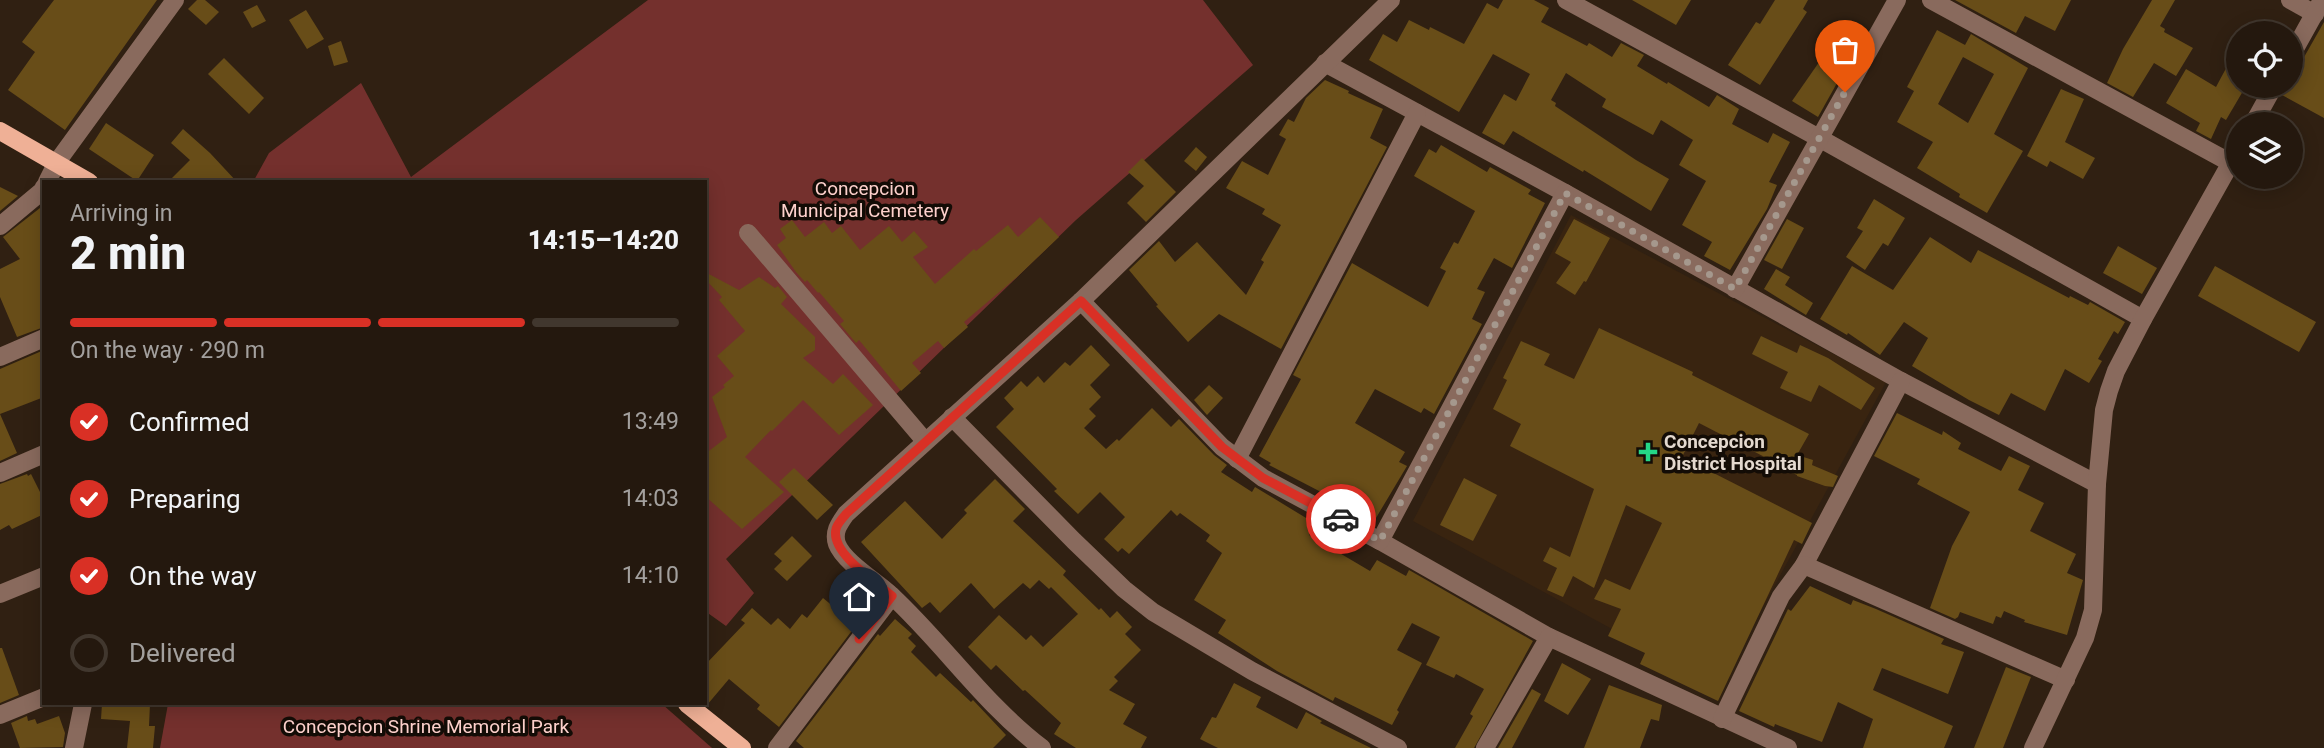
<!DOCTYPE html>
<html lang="en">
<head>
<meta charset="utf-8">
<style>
	:root { --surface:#24180e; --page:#30251c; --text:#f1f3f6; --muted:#a3a09e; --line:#41372e; --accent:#d93025 }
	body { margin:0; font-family:Roboto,sans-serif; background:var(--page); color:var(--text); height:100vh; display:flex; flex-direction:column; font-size:26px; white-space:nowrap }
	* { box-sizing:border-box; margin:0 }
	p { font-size:23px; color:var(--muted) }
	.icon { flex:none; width:38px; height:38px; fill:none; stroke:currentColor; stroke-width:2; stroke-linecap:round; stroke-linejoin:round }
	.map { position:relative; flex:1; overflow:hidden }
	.side { position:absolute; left:42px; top:180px; width:665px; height:525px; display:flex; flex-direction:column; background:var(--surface); border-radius:0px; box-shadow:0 4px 18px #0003,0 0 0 2px var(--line) }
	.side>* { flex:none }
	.tools { position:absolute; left:2226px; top:21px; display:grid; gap:14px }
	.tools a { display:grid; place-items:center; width:77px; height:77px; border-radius:50%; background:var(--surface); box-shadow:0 4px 18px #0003,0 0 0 2px var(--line); font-size:35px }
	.pin { position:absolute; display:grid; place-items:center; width:60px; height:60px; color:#fff; margin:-72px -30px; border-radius:50% 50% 50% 0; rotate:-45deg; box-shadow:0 0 7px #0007 }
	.pin .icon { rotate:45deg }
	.courier { position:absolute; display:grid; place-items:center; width:70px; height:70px; margin:-35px; border:5px solid #d93025; border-radius:50%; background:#fff; color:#222; box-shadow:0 2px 9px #0007 }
	.summary em { font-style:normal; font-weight:800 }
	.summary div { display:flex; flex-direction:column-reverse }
	.summary { display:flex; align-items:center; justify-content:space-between; height:119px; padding:0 28px }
	h1 { font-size:46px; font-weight:800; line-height:52px }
	.bar { display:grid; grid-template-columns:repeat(4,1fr); gap:10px 7px; align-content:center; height:84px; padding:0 28px }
	.bar i { height:9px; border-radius:5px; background:var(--line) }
	.bar .active { background:var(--accent) }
	.bar p { grid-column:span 4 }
	ol { padding:0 28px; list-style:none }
	li { display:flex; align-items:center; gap:21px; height:77px }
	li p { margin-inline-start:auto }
	li .icon { padding:7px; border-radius:50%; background:var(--accent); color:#fff; stroke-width:4 }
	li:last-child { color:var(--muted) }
	li i { width:38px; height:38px; border:4px solid var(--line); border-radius:50% }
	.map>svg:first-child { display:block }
	.built { fill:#392410 }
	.green { fill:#74302d }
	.building { fill:#684d18; fill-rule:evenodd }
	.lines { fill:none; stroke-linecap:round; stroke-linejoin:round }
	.minor { stroke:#896a5d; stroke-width:18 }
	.major { stroke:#efb096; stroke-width:18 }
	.done { stroke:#a5988d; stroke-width:7; stroke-dasharray:0 12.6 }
	.route { stroke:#d93025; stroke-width:9 }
	.poi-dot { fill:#24d886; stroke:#130c06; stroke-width:2.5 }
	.labels { text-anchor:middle; stroke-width:7; stroke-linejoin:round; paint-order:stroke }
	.park-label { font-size:19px; fill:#fed1cc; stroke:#130c06 }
	.poi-label { font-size:19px; font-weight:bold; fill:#e4d9cf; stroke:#130c06; text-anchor:start }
</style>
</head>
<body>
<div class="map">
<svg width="2324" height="748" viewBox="0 0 2324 748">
	<rect width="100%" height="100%" fill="#302012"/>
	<path class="built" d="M1571 215 1886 382 1719 687 1413 521Z"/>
	<g class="green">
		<path d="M648 0H1203L1253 65 1076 220 726 559 754 593 726 626 705 611V182H253L269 153 361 83 411 177Z"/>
		<path d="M168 704H662L712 748H160Z"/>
	</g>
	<g class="building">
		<path d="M54 0H157L65 130 8 90 35 52 22 42Z"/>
		<path d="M197 0H205L219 12 206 25 188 9Z"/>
		<path d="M1503 0H1534L1549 8 1541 22 1587 46 1589 43 1612 57 1621 43 1644 55 1637 66 1667 84 1668 82 1709 107 1717 95 1739 109 1732 124 1768 143 1773 133 1790 142 1769 182 1777 185 1767 209 1730 270 1704 256 1712 242 1682 225 1706 181 1679 165 1693 140 1661 120 1653 135 1602 107 1606 99 1566 73 1551 100 1556 103 1555 106 1636 160 1669 179 1651 211 1584 170 1583 172 1513 131 1504 145 1482 133 1504 94 1516 101 1530 74 1493 54 1459 112 1369 60 1383 34 1397 42 1409 20 1429 30 1430 27 1464 44 1487 3 1498 9Z"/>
		<path d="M1632 0H1691L1676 25Z"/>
		<path d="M1775 0H1808L1803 9 1807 12 1760 85 1728 65 1756 22 1760 24Z"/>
		<path d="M1955 0H2071L2055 31 2025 16 2016 33Z"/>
		<path d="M2152 0H2175L2160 26 2165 29 2164 32 2193 48 2176 76 2154 63 2133 97 2107 83 2123 49Z"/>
		<path d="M257 5 266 21 252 28 243 12Z"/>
		<path d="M306 10 324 39 307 49 289 20Z"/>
		<path d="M2324 22V118L2282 95 2288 86H2291V80Z"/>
		<path d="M1937 30 1965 45 1971 34 2028 68 1994 134 2023 151 1987 213 1959 197 1960 194 1917 168 1933 142 1897 122 1914 91 1907 87ZM1963 57 1994 74 1968 123 1938 104Z"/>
		<path d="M341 41 348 62 334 66 328 46Z"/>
		<path d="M1831 45 1851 58 1818 117 1792 101Z"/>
		<path d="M2238 46V86H2246L2226 120 2221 117 2211 139 2196 131 2200 123 2166 103 2186 69 2216 87Z"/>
		<path d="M224 58 264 98 249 114 208 74Z"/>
		<path d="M1325 80 1349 91 1348 93 1383 109 1370 138 1387 147 1281 349 1219 314 1188 342 1156 306 1158 305 1129 270 1159 241 1175 262 1197 242 1246 295 1264 262 1261 260 1281 225 1262 214 1265 209 1226 188 1242 161 1268 175 1286 139 1279 135 1288 119 1294 122 1306 98Z"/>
		<path d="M2061 89 2084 99 2065 142 2095 158 2083 179 2050 161 2047 167 2027 156Z"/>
		<path d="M106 123 154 155 137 181 89 149Z"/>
		<path d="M183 129 210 153 237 182H168L190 160 171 143Z"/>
		<path d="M1441 145 1487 172 1490 167 1531 190 1528 194 1545 203 1512 268 1494 258 1477 289 1485 292 1472 319 1482 324 1434 414 1424 408 1421 413 1375 389 1355 423 1405 452 1399 462 1407 466 1373 523 1321 492 1269 465 1271 463 1259 456 1301 379 1293 375 1352 263 1428 307 1446 271 1440 268 1454 242 1458 244 1475 211 1414 176 1429 149 1436 153Z"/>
		<path d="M1196 147 1207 157 1196 171 1184 161Z"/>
		<path d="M1142 158 1176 192 1146 222 1127 203 1144 186 1128 172Z"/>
		<path d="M0 187 18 196 0 211Z"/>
		<path d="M1874 199 1905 218 1888 246 1883 243 1865 270 1846 257 1863 231 1857 228Z"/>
		<path d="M40 208 44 210V327L17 337 0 297V269L20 259 3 237Z"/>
		<path d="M1040 217 1059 237 1017 277 964 322 968 327 944 348 938 341 912 363 921 373 901 391 859 340 856 343 840 324 844 321 819 292 818 293 807 280 805 282 796 272 777 245 786 238 780 229 792 220 805 237 824 222 832 233 841 226 860 250 889 226 902 242 914 231 928 247 913 257 935 284 974 249 976 251 1008 225 1018 237Z"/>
		<path d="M1574 219 1610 238 1586 282 1584 281 1575 295 1556 283 1571 262 1555 253Z"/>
		<path d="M1787 219 1804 228 1782 269 1764 260Z"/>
		<path d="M1930 237 1971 263 1978 250 2069 298 2070 296 2088 305 2090 302 2125 322 2118 334 2114 331 2098 359 2102 361 2089 383 2065 369 2045 411 2011 393 1999 415 1969 400 1912 366 1928 338 1904 322 1880 355 1848 333 1847 335 1820 319 1852 266 1893 290Z"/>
		<path d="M2118 246 2157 268 2142 294 2103 273Z"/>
		<path d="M2215 266 2316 322 2299 352 2198 296Z"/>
		<path d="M1776 269 1790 277 1785 285 1813 303 1806 315 1764 289Z"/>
		<path d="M705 272 739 290 759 277 775 288 778 286 787 297 781 304 815 337V350L803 358 833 384 843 374 873 405 839 435 803 400 772 431 771 430 745 457 784 492 742 529 705 496V454L727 437 712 397 725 387 723 385 734 376 717 356 745 331 719 300 722 297 705 279Z"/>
		<path d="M1599 328 1693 372 1692 375 1809 434 1797 455 1813 460 1812 465 1838 476 1833 487 1825 486 1797 476V475L1779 467 1780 465 1699 423 1682 457 1812 523 1802 544 1794 540 1718 701 1640 664 1645 653 1608 636 1621 609 1594 599 1605 579 1630 590 1662 523 1626 505 1594 588 1573 576 1563 597 1547 590 1557 568 1543 561 1550 547 1570 557 1594 489 1510 446 1521 424 1493 409 1507 380 1503 378 1521 341 1550 354 1544 365 1574 379Z"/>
		<path d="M1761 336 1797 353 1800 345 1828 358 1875 388 1861 410 1819 385 1811 402 1780 388 1788 372 1752 354Z"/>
		<path d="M1091 345 1110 365 1090 385 1101 397 1089 409 1096 416 1084 428 1106 449 1117 439 1119 441 1152 408 1171 427 1179 419 1214 455 1227 465 1221 472 1252 492 1255 487 1316 524 1309 535 1370 571 1377 560 1406 576 1409 570 1533 641 1474 748H1455L1473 716 1470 714 1484 689 1456 674 1454 678 1426 665 1440 637 1412 623 1397 650 1422 663 1397 710 1399 712 1392 725 1335 697 1333 701 1277 671 1218 633 1226 620 1194 600 1222 553 1206 541 1210 535 1180 513 1177 516 1171 510 1129 554 1122 548 1118 552 1104 539 1125 517 1100 492 1078 514 1054 491 1057 489 996 427 1014 409 1004 398 1021 381 1027 387 1038 376 1044 383 1065 362 1070 366Z"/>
		<path d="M44 350V397L0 414 17 453 0 461V369Z"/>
		<path d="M1209 385 1223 398 1207 415 1194 400Z"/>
		<path d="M1897 413 1942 435 1943 431 1961 443 1958 449 2001 471 2009 456 2030 466 2018 490 2044 503 2030 531 2076 554 2067 573 2083 580 2067 635 2024 622 2025 620 2004 611 2001 618 1996 616 1993 624 1960 612 1958 617 1955 619 1930 608 1952 546 1970 512 1917 484 1920 479 1874 456Z"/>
		<path d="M794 468 833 505 817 520 779 482Z"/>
		<path d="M27 474 28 476 31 474 44 500V514L12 529 9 525 0 530V484Z"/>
		<path d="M1464 478 1497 495 1473 541 1440 525Z"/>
		<path d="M995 479 1025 509 1013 521 1066 571 1063 575 1099 610 1101 608 1110 618 1117 611 1132 627 1125 634 1141 650 1114 677 1118 681 1109 690 1135 704 1123 724 1147 737 1141 748H1076L1054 734 1061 723 1025 690 1023 691 996 665 991 670 968 647 999 615 1026 640 1031 635 1043 647 1078 614 1051 587 1049 589 1039 580 1030 589 1023 583 994 609 971 583 940 613 930 602 922 608 861 542 905 501 942 539 967 513 964 510Z"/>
		<path d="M792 536 812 556 787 581 774 569 782 561 774 554Z"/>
		<path d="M1810 586 1851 605 1853 600 1876 609 1944 639 1941 644 1964 652 1948 694 1882 668 1873 690 1953 726 1944 748H1863L1873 719 1838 702 1822 742 1775 724 1774 727 1739 711 1788 609 1791 611Z"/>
		<path d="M823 598 851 621 855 616 860 620 779 727 757 709 760 705 729 679 707 705 705 704V665L745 623 741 620 752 608 771 625 778 618 790 629 802 614 807 618Z"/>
		<path d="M895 619 912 634 908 638 916 646 911 652 936 677 940 673 971 702 973 700 1006 735 993 748H804L796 741 878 634 880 636Z"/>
		<path d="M0 648H2L19 695 0 703Z"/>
		<path d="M1562 663 1591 679 1568 715 1544 701Z"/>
		<path d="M2006 667 2031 677 2003 748H1974Z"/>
		<path d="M1234 683 1261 697 1256 707 1297 729 1306 712 1322 721 1320 723 1371 748H1218L1200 739 1212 717 1216 718Z"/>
		<path d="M1609 685 1662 705 1659 721 1651 719 1640 748H1584Z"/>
		<path d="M1532 689 1541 694 1512 748H1498Z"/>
		<path d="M102 704H150L149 726H155L153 748H127L130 721 101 719Z"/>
		<path d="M27 716 28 721 35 719 37 724 59 716 65 733 63 747 20 748 11 723Z"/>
	</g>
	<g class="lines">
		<g class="minor">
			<path d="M1566 0 1819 138 2143 319"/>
			<path d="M1931 0 2231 163"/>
			<path d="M2290 0 2315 14"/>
			<path d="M2291 56 2322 0"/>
			<path d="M1325 63 1565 193 1901 381 2097 484"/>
			<path d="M2253 124 2274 86"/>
			<path d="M47 182 57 162 175 0"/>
			<path d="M0 226 42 191 44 187"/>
			<path d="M748 233 925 441"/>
			<path d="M1735 289 1897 0"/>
			<path d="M1081 301 1222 447 1263 478 1380 541 1549 637 1788 748"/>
			<path d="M0 357 44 338"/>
			<path d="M952 417 1074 541 1124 589 1153 612 1252 671 1398 748"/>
			<path d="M1237 459 1417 113"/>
			<path d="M0 473 44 454"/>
			<path d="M1380 541 1565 193"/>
			<path d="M1804 565 1901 381"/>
			<path d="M0 594 44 576"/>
			<path d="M0 715 44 697"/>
			<path d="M1722 719 1781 596 1804 565 2066 680"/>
			<path d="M74 748 83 704"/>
			<path d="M777 748 892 596"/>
			<path d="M1042 748C983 703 944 644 891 595 876 581 844 562 837 544 833 532 839 524 846 514L1081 301 1391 0"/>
			<path d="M1485 748 1549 637"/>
			<path d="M2033 748 2085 638 2093 610 2097 484 2104 410 2109 391 2116 371 2143 319 2238 150"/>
		</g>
		<g class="major">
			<path d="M0 131 89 182"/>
			<path d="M687 704 742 748"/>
		</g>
	</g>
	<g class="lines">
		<path class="done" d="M1341 519 1380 541 1565 193 1735 289 1845 92"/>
		<path class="route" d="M859 639 892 596C876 582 830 553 836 529 837 524 843 518 846 514L1081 301 1222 447 1263 478 1341 519"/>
	</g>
	<path class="poi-dot" d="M1644.5 441.5h7v7h7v7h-7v7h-7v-7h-7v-7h7z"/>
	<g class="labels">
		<g class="park-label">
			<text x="865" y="195">Concepcion<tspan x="865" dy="22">Municipal Cemetery</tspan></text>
			<text x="426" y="733">Concepcion Shrine Memorial Park</text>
		</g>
		<g class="poi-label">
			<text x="1664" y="448">Concepcion<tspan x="1664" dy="22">District Hospital</tspan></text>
		</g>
	</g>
</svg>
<div class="tools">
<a><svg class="icon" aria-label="locate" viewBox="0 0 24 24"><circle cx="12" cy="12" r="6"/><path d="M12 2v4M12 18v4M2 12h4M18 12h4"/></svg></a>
<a><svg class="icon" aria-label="layers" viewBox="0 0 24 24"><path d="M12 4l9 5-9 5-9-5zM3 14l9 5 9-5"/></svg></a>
</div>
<div class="pin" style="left:1845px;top:92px;background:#ea580c"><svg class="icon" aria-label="bag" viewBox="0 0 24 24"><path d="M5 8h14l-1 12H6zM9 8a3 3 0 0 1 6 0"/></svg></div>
<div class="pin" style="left:859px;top:639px;background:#1f2937"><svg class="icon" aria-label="home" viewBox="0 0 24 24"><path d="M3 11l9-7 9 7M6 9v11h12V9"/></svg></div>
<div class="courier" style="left:1341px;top:519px"><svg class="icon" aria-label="car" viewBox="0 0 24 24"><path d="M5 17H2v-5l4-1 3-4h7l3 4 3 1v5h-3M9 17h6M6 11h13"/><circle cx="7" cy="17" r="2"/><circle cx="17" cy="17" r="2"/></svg></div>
<section class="side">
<div class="summary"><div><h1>2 min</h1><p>Arriving in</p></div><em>14:15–14:20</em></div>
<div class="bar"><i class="active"></i><i class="active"></i><i class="active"></i><i></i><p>On the way · 290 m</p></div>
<ol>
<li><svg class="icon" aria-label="check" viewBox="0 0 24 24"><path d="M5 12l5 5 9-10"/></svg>Confirmed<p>13:49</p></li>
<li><svg class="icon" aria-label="check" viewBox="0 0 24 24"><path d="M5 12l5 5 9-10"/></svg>Preparing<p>14:03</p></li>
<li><svg class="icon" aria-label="check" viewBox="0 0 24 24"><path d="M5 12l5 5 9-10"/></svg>On the way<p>14:10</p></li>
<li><i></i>Delivered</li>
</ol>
</section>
</div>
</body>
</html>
